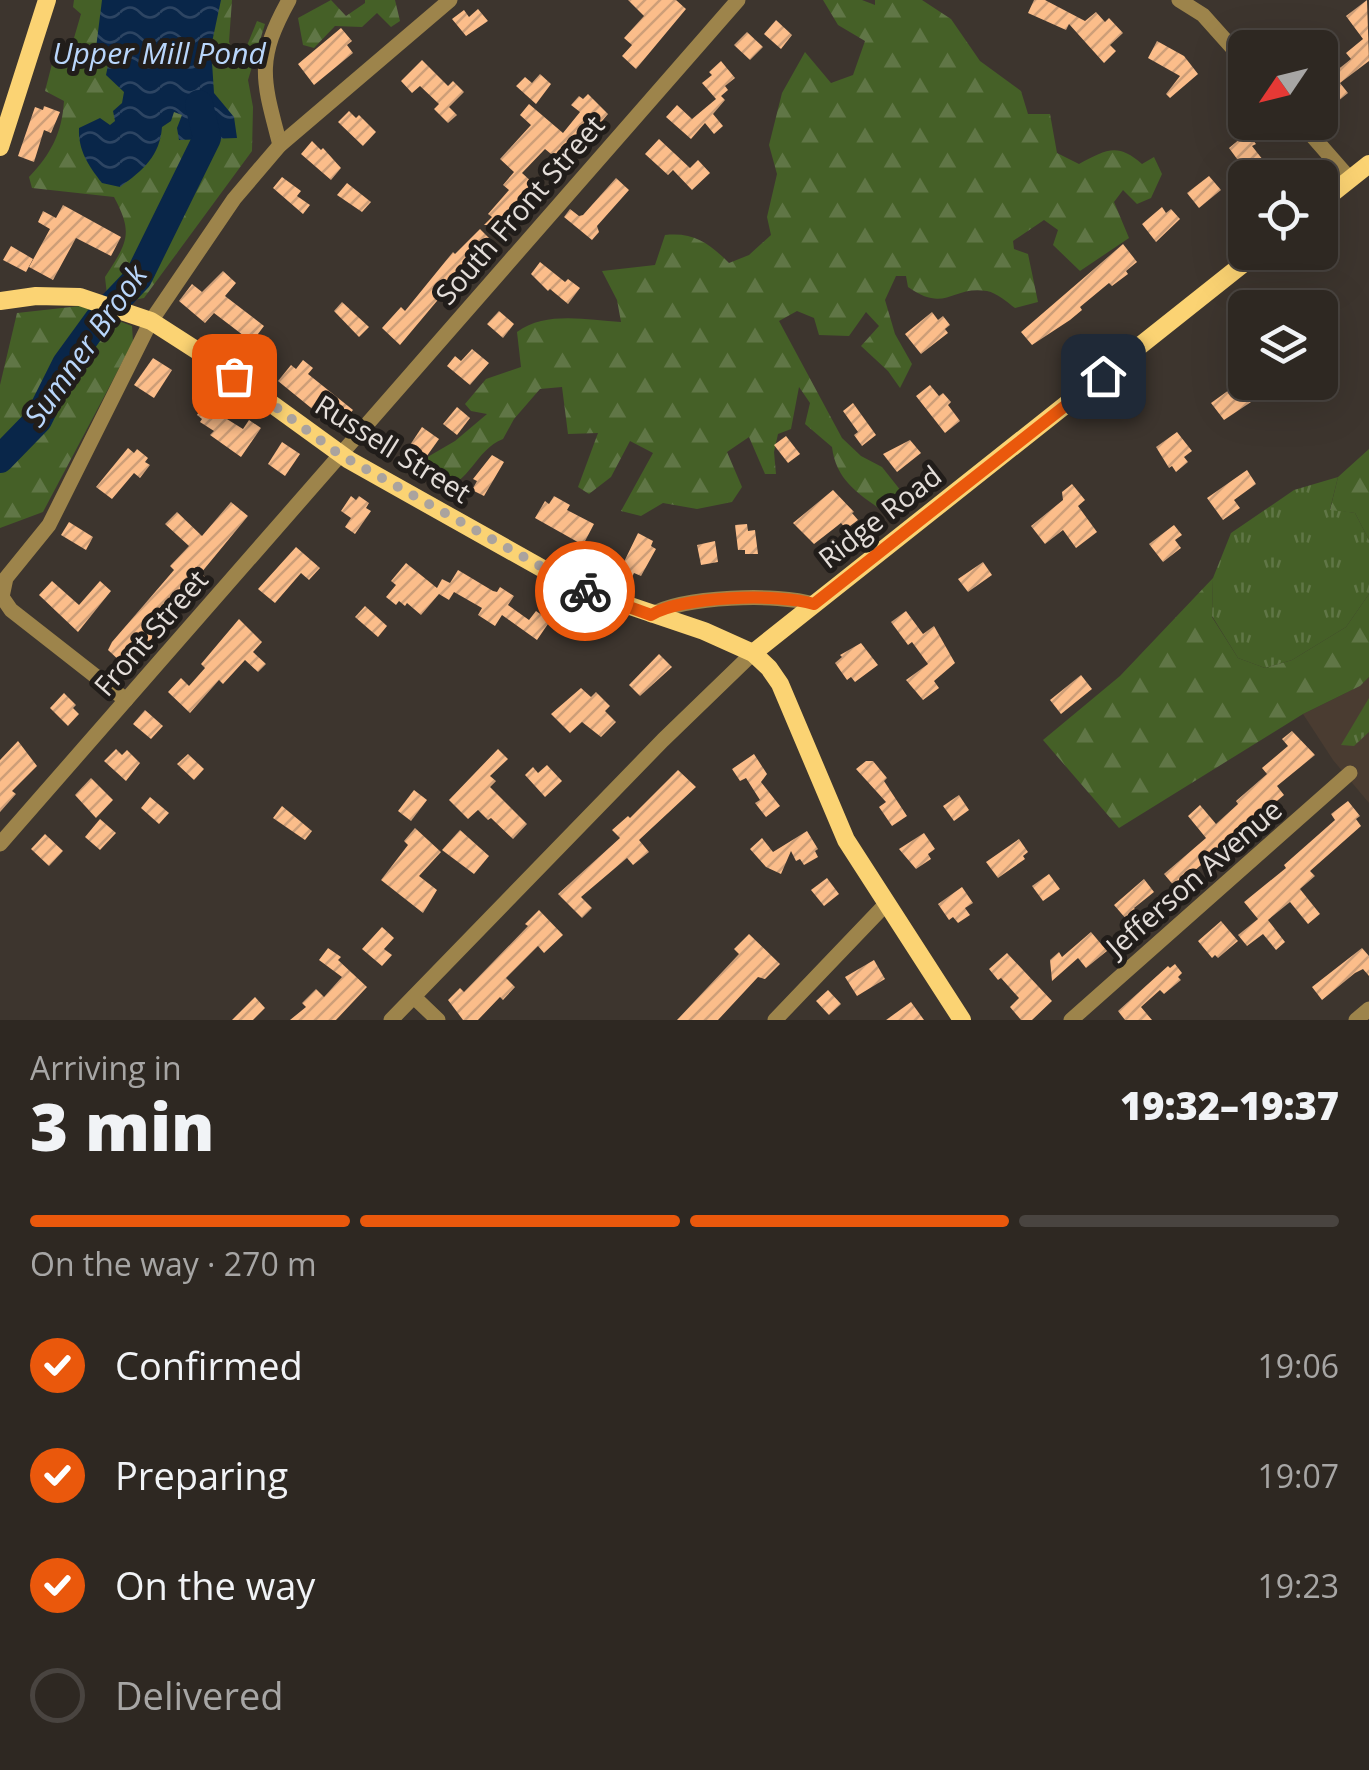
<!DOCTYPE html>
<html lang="en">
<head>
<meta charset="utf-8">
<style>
	:root { --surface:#2e2822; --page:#3a342f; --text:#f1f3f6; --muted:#a7a6a5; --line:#494440; --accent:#ea580c }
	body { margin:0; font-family:"Open Sans",sans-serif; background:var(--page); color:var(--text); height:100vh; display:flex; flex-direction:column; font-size:38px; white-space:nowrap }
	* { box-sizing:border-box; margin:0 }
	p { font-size:32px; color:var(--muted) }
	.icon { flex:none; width:55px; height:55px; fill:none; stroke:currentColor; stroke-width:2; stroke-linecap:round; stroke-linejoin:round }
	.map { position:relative; height:1020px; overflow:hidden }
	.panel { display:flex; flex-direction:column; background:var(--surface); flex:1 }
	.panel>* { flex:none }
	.needle { width:65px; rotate:235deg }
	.buttons { position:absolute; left:1228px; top:30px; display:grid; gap:20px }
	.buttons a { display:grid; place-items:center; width:110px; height:110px; border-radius:15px; background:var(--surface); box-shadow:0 10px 40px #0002,0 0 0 2px var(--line); font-size:50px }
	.pin { position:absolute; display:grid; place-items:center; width:85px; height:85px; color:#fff; margin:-42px; border-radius:20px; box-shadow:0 5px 15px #0006 }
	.courier { position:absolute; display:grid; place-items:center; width:100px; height:100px; margin:-50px; border:8px solid #ea580c; border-radius:50%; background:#fff; color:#222; box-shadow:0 2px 12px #0007 }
	.head em { font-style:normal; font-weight:800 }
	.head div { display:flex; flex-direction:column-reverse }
	.head { display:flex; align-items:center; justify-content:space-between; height:170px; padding:0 30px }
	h1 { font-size:65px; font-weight:800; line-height:75px }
	.bar { display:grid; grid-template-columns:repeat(4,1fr); gap:15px 10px; align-content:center; height:120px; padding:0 30px }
	.bar i { height:12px; border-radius:8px; background:var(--line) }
	.bar .current { background:var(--accent) }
	.bar p { grid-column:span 4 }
	ol { padding:0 30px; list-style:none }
	li { display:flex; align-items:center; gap:30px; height:110px }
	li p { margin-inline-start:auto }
	li .icon { padding:10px; border-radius:50%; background:var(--accent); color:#fff; stroke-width:4 }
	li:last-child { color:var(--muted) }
	li i { width:55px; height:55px; border:5px solid var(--line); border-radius:50% }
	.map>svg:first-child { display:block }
	.built { fill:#4a3c31 }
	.grass { fill:url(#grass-tufts) }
	.forest { fill:url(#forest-firs) }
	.water { fill:url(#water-waves) }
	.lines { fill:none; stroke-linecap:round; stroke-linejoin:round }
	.river { stroke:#092649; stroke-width:28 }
	.building { fill:url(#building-hatch) }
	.minor { stroke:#9d844b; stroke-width:15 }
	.major { stroke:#fbd373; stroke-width:18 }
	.done { stroke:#aaa39e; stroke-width:10; stroke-dasharray:0 18 }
	.route { stroke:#ea580c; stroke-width:12 }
	.labels { text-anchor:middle; stroke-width:10; stroke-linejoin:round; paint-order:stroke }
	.street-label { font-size:28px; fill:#e4deda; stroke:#211d1a }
	.water-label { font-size:30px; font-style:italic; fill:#b9d6fb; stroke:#211d1a }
</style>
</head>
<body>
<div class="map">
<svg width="1369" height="1020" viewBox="0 0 1369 1020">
	<defs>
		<pattern id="grass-tufts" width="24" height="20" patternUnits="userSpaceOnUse" patternTransform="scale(2.5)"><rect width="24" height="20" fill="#456027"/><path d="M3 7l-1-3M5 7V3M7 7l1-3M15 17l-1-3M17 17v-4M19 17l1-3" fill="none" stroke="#607646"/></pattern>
		<pattern id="forest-firs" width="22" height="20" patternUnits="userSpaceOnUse" patternTransform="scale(2.5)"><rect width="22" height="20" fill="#456027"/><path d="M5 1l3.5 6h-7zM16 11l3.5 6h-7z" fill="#607646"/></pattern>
		<pattern id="water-waves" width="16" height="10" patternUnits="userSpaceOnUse" patternTransform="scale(2.5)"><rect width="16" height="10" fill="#092649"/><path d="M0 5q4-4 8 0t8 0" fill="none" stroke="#2d4563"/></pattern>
		<pattern id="building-hatch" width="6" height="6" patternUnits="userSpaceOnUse" patternTransform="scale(2.5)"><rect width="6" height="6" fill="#fbbd8a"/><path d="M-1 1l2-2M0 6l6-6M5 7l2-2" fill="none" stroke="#cd9e78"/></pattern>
	</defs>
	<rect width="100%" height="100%" fill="#3d352e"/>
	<path class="built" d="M1369 677V803L1333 760 1303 714 1360 686Z"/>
	<g class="grass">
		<path d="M1338 477 1330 509 1355 513 1369 540V594L1346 627 1292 660 1265 668 1238 658 1212 616 1213 578 1231 533 1294 490Z"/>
		<path d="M1369 698V732L1354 746 1341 745Z"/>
	</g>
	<g class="forest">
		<path d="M74 0H232L229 42 239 65 257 21 265 24 248 80 253 107 252 151 144 298 134 300 107 295 105 277C127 243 134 234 114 197L32 188 29 177C51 154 62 133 64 101L45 91 53 60 69 55 81 14 73 7Z"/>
		<path d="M331 0 346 16 365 3V0H395L400 21 391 27 377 13 362 27 335 26 314 48 303 45 298 18Z"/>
		<path d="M823 0H862L875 5V0H922L951 19 980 61 1021 91 1028 114H1050L1057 153 1079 164C1106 150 1117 142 1142 164L1154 157 1162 174 1151 198 1137 204 1123 190 1114 202 1129 238 1080 271 1053 245 1058 230 1044 220 1013 241 1014 249 1028 254 1038 302 1015 308C1007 302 997 293 987 291 952 285 946 314 908 287L906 276H896L885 300 895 334 912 364 900 388 888 371 861 346 879 326 866 312 849 336 819 335 814 318 797 311 779 321 842 438 861 456 882 467 905 496 886 513C860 495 836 481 832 447L805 424 810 403 799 387 791 429 778 434 774 452 776 474H765L749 437 727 452 742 487 732 502 697 509 663 503 641 516 621 511 653 453 630 441 611 477 589 494 578 487 598 433 568 434 562 387 540 389 514 419 503 439C475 450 471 483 439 491L427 478 419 462 455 441 487 414 471 411 465 404 486 379 521 367 517 332C546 311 586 320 621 322L617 300 602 271 655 265 665 235C694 232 709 243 729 263L749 255 771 235 767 217 777 174 769 145 782 93 805 52 831 83 853 75 865 41 838 25Z"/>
		<path d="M80 306 132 326 133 342 43 512 0 528V385L17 313Z"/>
		<path d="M1369 449V540L1355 513 1330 510 1338 477Z"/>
		<path d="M1213 578 1212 617 1238 658 1265 668 1292 660 1346 627 1369 594V677L1360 686 1303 714 1119 828 1043 740 1120 676Z"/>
	</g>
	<path class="water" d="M102 0H221L211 47 214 93 234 117 237 138 179 140 177 128 182 115 174 112 171 121 162 127C160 156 143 170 120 187L102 183C88 165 78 150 79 128L100 118 110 125 115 121 113 111 122 103 124 92 106 75 108 65 96 48Z"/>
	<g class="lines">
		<path class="river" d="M0 459 38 420 66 364 98 320 138 278 207 138 199 104"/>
	</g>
	<g class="building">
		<path d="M628 0H676L686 9 636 69 622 56 632 45 624 38 644 16Z"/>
		<path d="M1034 0H1045L1085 21 1096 12 1105 22 1109 18 1123 33 1110 45 1116 51 1104 63 1069 24 1066 30 1028 13Z"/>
		<path d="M1367 0 1369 61 1340 83 1348 93 1332 106 1320 91 1328 84 1325 80 1351 59 1346 53 1363 39 1346 16Z"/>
		<path d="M478 9 488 21 466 36 452 19 464 10 469 17Z"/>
		<path d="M776 20 792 35 781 49 764 34Z"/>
		<path d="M341 28 352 41 347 45 353 53 314 85 298 64Z"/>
		<path d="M747 32 763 47 750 60 734 45Z"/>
		<path d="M1157 41 1184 56 1198 74 1170 98 1166 94 1180 76 1148 58Z"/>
		<path d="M422 60 448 86 453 81 464 92 449 107 457 115 448 123 434 109 439 104 420 86 412 93 401 81Z"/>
		<path d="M721 61 735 78 725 86 728 90 721 96 725 100 713 114 723 126 714 134 705 123 691 139 666 117 677 105 692 119 716 99 702 83 712 75 709 72Z"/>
		<path d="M540 74 551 84 536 104 516 86 525 77 532 83Z"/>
		<path d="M588 94 608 114 597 127 593 124 562 163 545 149 522 173 533 183 510 210 513 213 502 225H484L492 217 488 214 509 190 503 185 514 172 500 159 531 125 520 115 529 104 563 133 580 112 571 105 579 96 583 99Z"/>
		<path d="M44 106 60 112 51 133 44 130 34 162 18 156 35 107 43 110Z"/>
		<path d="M349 111 356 118 359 115 376 132 363 146 338 122Z"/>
		<path d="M1247 133 1256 144 1252 146 1267 165 1251 178 1229 148Z"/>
		<path d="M659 139 690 168 698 160 710 173 692 190 673 170 668 175 645 154Z"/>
		<path d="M312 141 321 150 323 148 341 168 331 180 301 154Z"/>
		<path d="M1209 176 1221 190 1199 208 1187 193Z"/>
		<path d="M282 177 301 191 297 196 310 205 303 214 273 188Z"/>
		<path d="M616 178 629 190 597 226 599 232 592 240 564 217 570 209 579 216 583 215Z"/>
		<path d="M347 183 371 202 362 212 337 195Z"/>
		<path d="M63 205 121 237 111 256 76 238 53 280 29 267 50 229 38 222 43 211 56 218Z"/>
		<path d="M1162 207 1166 213 1171 209 1180 219 1156 242 1142 224Z"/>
		<path d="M480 229 489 238 439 292 442 295 400 345 382 328 401 307 405 311 453 252 455 254Z"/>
		<path d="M1123 244 1137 262 1126 271 1128 274 1112 286 1109 283 1080 307 1082 310 1070 320 1032 345 1021 332Z"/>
		<path d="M11 246 33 259 26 272 3 260Z"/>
		<path d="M540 262 565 282 568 279 580 288 568 304 550 289 548 291 531 274Z"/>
		<path d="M223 271 236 283 225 296 264 326 252 342 214 313 205 323 179 301 192 284 202 292Z"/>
		<path d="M342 302 369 327 359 337 334 311Z"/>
		<path d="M499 311 514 324 503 338 487 324Z"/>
		<path d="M932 312 938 320 943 316 950 325 945 329 948 333 921 354 905 334Z"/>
		<path d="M472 349 489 363 470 385 447 366 455 356 461 361Z"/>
		<path d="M153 358 172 370 154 398 134 385Z"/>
		<path d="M303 360 313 368 308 374 353 410 337 429 278 381 291 365 296 369Z"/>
		<path d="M1246 383 1257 398 1224 420 1211 403 1229 390 1232 394Z"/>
		<path d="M930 385 939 396 943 393 951 402 948 405 960 421 945 433 916 396Z"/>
		<path d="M215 399 228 407 222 416 243 429 249 420 261 428 241 457 210 435 214 431 200 422 202 419 197 415 204 404 210 407Z"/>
		<path d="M853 403 876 435 862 446 854 435 858 432 843 411Z"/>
		<path d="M457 407 470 418 457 435 443 424Z"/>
		<path d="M422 427 439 439 424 460 408 448Z"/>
		<path d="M1177 432 1192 451 1184 457 1188 462 1176 472 1172 466 1169 468 1156 447Z"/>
		<path d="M786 436 800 454 788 463 774 445Z"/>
		<path d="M910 440 921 453 897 472 883 454Z"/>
		<path d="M282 442 300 454 285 476 268 464Z"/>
		<path d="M128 448 134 453 137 449 148 458 145 462 150 465 140 478 134 473 112 499 96 487Z"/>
		<path d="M492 455 504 462 484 496 472 490 477 481 473 479Z"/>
		<path d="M1247 470 1256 484 1234 500 1240 508 1223 520 1207 498Z"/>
		<path d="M1072 484 1085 500 1078 506 1097 532 1076 548 1063 530 1045 544 1031 526 1063 500 1062 492Z"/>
		<path d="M833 490 854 512 852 513 858 520 846 529 841 523 814 544 793 523Z"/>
		<path d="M351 496 356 500 359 496 369 503 366 508 371 511 355 534 345 527 351 518 341 511Z"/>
		<path d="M554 496 570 505 567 510 594 524 583 545 535 518 545 501 549 504Z"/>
		<path d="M231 502 248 516 201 573 206 578 198 587 193 582 178 600 182 604 170 618 128 665 122 663 108 650 112 642 174 570 170 566 189 546 165 524 177 512 202 536Z"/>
		<path d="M69 522 93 537 86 550 61 535Z"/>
		<path d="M747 524 748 531 755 530 758 554H745V550H738L735 525Z"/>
		<path d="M1174 525 1182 535 1175 540 1181 548 1163 562 1149 544Z"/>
		<path d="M638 533 653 541 651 546 656 549 641 576 634 573 632 577 621 571 622 566Z"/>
		<path d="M715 541 718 562 701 565 697 545Z"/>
		<path d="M296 547 320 568 309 580 301 573 275 603 258 589Z"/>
		<path d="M983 562 992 575 968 592 958 579Z"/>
		<path d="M406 563 437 588 442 579 450 583 458 570 493 591 497 592 500 587 514 596 508 605 529 620 536 611 550 621 537 640 502 615 495 626 478 615 482 608 454 592 449 600 439 594 421 615 407 603 405 606 399 601 396 605 386 597 396 585 391 581Z"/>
		<path d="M52 581 79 605 100 581 111 591 78 632 39 595Z"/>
		<path d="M365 606 387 626 378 637 355 617Z"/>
		<path d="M906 611 923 634 934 626 955 663 934 681 939 688 923 700 906 680 928 664 912 642 908 645 891 622Z"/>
		<path d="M239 619 262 642 253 652 266 664 258 672 245 660 223 684 219 680 190 713 168 692 181 678 189 686 205 668 201 664Z"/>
		<path d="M861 643 878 665 855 682 851 677 847 680 835 663 842 657 840 655Z"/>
		<path d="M659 654 672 667 640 696 629 685Z"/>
		<path d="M1081 675 1092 689 1061 714 1050 700Z"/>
		<path d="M581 688 591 697 596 692 610 706 605 711 616 722 601 737 582 722 570 733 551 714Z"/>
		<path d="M64 693 76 705 73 708 79 714 68 726 50 708Z"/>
		<path d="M145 710 163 726 151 739 133 724Z"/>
		<path d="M1292 731 1315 755 1277 786 1284 795 1175 887 1164 874 1206 838 1188 816 1200 805 1216 824 1238 804 1236 801 1267 774 1262 768 1288 746 1282 739Z"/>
		<path d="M18 741 37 766 12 791 16 794 0 812V760Z"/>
		<path d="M116 749 122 755 127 750 140 763 126 781 104 761Z"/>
		<path d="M498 749 508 759 490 776 496 781 490 787 527 824 513 839 491 818 488 820 478 810 468 819 449 800Z"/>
		<path d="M188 754 204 769 194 780 177 764Z"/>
		<path d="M754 754 767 774 761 782 780 806 766 817 755 803 760 800 746 778 740 781 732 769Z"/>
		<path d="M866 761H873L887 778 884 781 907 816 892 826 879 807 886 802 856 769Z"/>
		<path d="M547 765 562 781 545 797 525 775 533 767 538 773Z"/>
		<path d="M678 770 696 787 639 840 649 852 633 865 627 858 581 897 592 908 582 918 558 894 620 838 612 830 628 816 630 818Z"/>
		<path d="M91 778 113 800 96 818 75 795Z"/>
		<path d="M414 790 427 800 411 821 398 811Z"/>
		<path d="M959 795 969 810 954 821 943 806Z"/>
		<path d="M150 797 169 813 159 824 141 808Z"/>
		<path d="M1348 801 1360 816 1356 819 1361 826 1310 871 1315 876 1300 889 1320 914 1308 924 1290 902 1268 920 1285 942 1276 950 1263 934 1247 946 1238 935 1258 919 1244 902 1286 868 1284 865 1335 820 1331 814Z"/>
		<path d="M282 806 312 831 305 840 273 818Z"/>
		<path d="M100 819 116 833 100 850 85 837Z"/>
		<path d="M415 828 441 852 419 876 437 890 423 913 381 880 408 845 404 841Z"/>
		<path d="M460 830 489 856 474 874 442 850Z"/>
		<path d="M807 831 818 849 815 851 818 857 804 865 800 859 796 861 791 851 781 874 766 867 750 849 762 838 773 852Z"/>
		<path d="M924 833 935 849 928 854 931 859 916 869 899 849Z"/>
		<path d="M45 834 63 851 49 866 31 849Z"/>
		<path d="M1019 839 1028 852 1023 856 1025 859 998 878 986 862Z"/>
		<path d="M1049 874 1060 889 1043 901 1032 886Z"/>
		<path d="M827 878 839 894 824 906 811 890Z"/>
		<path d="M1144 879 1154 892 1134 908 1137 912 1127 920 1114 905Z"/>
		<path d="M962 887 973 903 965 908 970 915 958 923 953 917 949 920 938 904Z"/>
		<path d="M539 910 563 935 544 953 538 946 506 978 515 987 503 1000 500 997 478 1020H463L448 1000 460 988 464 992 528 926 525 924Z"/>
		<path d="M1221 921 1238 941 1218 958 1215 955 1212 958 1198 941Z"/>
		<path d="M382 927 394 938 384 949 392 955 382 966 362 949Z"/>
		<path d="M1091 932 1107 951 1086 968 1078 958 1052 981 1050 960 1059 952 1062 957Z"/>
		<path d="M749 934 780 964 765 979 758 977 718 1020H677L739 954 734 949Z"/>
		<path d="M328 948 341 957 338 960 367 987 336 1020H290L306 1007 302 1003 316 989 324 997 342 977 319 960Z"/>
		<path d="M1362 948 1369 956V976L1363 969 1355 973 1322 1000 1312 987Z"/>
		<path d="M1007 953 1052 1001 1032 1020H1021L1010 1007 1019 998 1001 978 998 980 989 969Z"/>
		<path d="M874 960 885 979 857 996 845 977Z"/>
		<path d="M1175 964 1182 973 1178 977 1181 980 1164 994 1160 990 1141 1007 1152 1020H1125L1118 1011 1168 966 1170 968Z"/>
		<path d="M828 990 841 1004 829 1015 816 1001Z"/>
		<path d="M255 997 265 1008 253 1020H232Z"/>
		<path d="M911 1002 924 1020H886Z"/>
	</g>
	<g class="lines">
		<g class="minor">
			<path d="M1179 0 1203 15 1245 62"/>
			<path d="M1300 122 1350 179"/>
			<path d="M280 145C263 80 255 61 289 0"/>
			<path d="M651 615C682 596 779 593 813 604"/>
			<path d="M126 700 11 610 2 597 6 578 49 525 151 321 234 199 280 145 450 0"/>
			<path d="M0 844 738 0"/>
			<path d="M414 997 438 1020"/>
			<path d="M391 1020 663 740 753 653"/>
			<path d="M775 1020 885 905"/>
			<path d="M1071 1020 1350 773"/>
			<path d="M1356 1020 1369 1009"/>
		</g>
		<g class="major">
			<path d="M0 147 47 0"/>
			<path d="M1320 203 1369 164"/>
			<path d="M0 301 36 296 80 297 151 321 207 357 349 460 577 588 704 631 753 653 769 668 780 684 846 840 962 1020"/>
			<path d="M753 653 1258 252"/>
		</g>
	</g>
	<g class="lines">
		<path class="done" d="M234 376 339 454 585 591"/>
		<path class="route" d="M585 591 651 615C682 596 779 593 814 604L1103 376"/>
	</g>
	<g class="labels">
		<g class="street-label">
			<text transform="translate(520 210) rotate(-49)" y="10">South Front Street</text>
			<text transform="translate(393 449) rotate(32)" y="10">Russell Street</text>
			<text transform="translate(880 517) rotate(-38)" y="10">Ridge Road</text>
			<text transform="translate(151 633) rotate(-49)" y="10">Front Street</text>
			<text transform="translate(1194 878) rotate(-41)" y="10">Jefferson Avenue</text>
		</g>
		<g class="water-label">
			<text x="159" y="64">Upper Mill Pond</text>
			<text transform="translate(86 346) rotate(-55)" y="10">Sumner Brook</text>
		</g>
	</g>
</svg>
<div class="buttons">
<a><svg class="needle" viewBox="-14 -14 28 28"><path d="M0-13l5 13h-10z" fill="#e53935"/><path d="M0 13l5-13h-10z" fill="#a7a6a5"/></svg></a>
<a><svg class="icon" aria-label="locate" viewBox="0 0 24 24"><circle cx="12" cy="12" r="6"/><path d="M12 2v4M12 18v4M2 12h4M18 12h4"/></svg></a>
<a><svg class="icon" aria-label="layers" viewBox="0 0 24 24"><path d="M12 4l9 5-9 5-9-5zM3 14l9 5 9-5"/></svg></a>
</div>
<div class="pin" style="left:234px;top:376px;background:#ea580c"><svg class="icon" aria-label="bag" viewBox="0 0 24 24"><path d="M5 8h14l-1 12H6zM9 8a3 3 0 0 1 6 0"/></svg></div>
<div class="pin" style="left:1103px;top:376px;background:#1f2937"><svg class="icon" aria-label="home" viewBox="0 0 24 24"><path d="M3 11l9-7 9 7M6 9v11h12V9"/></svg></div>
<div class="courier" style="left:585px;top:591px"><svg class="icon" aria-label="bike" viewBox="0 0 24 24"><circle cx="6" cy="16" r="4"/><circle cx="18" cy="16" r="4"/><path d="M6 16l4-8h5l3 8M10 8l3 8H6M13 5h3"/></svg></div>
</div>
<section class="panel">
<div class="head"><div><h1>3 min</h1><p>Arriving in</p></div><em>19:32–19:37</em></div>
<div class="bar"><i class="current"></i><i class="current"></i><i class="current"></i><i></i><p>On the way · 270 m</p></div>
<ol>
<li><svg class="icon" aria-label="check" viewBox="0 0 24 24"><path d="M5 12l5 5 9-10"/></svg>Confirmed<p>19:06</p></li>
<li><svg class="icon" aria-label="check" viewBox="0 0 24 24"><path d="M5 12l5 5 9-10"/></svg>Preparing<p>19:07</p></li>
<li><svg class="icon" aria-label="check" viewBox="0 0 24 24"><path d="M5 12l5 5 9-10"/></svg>On the way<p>19:23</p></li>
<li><i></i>Delivered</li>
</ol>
</section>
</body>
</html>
